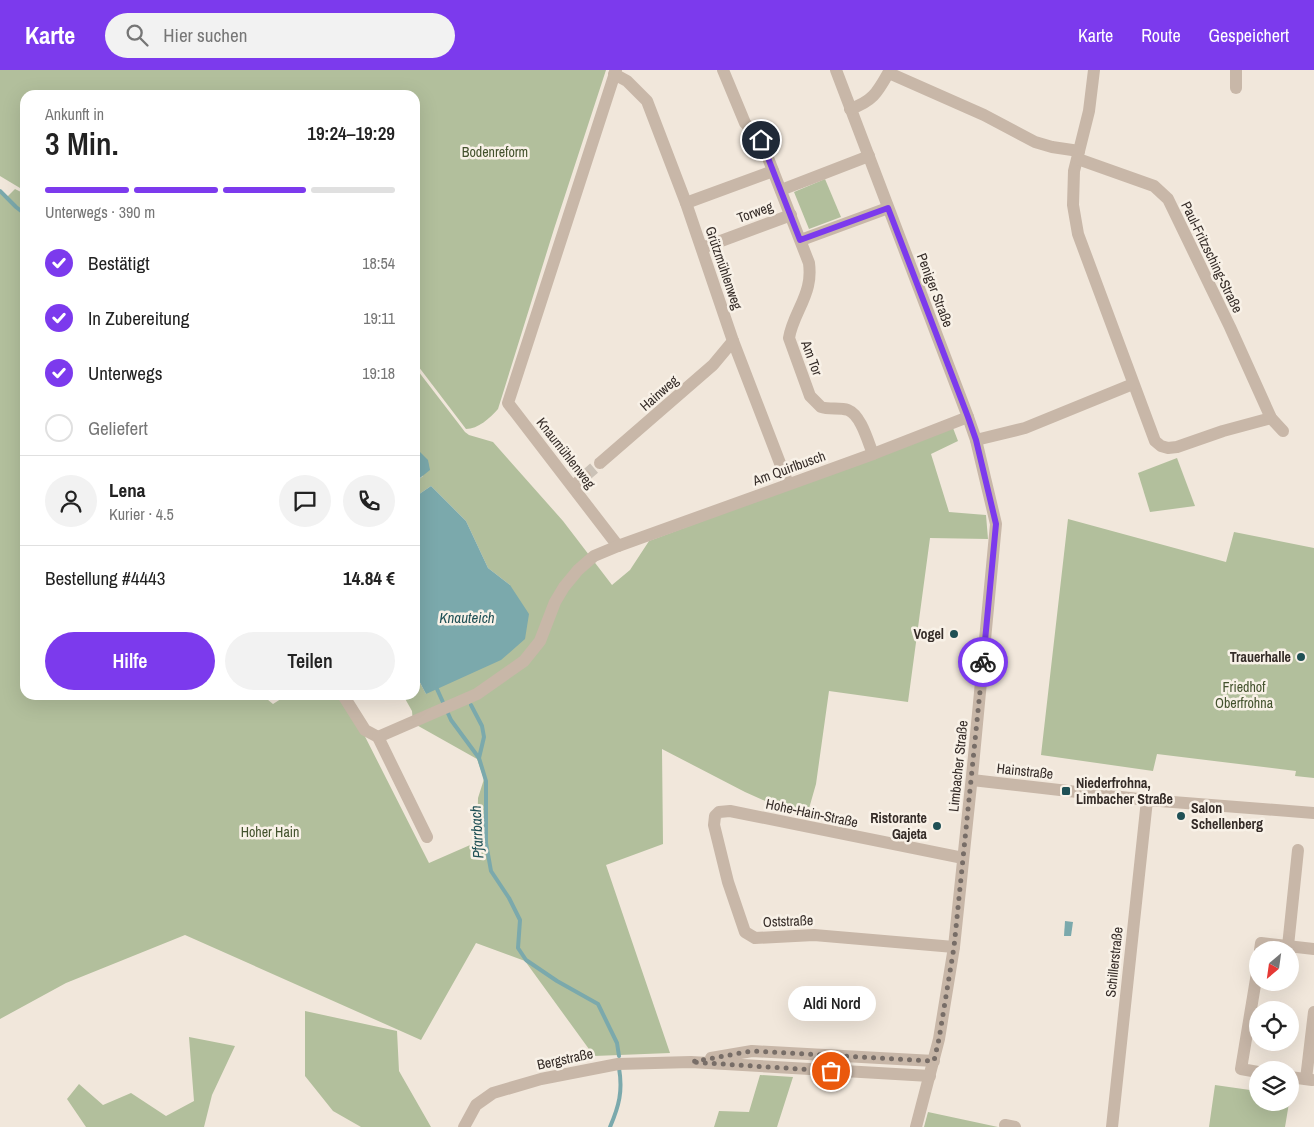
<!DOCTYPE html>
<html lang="de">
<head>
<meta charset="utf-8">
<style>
	:root { --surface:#fff; --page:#f2f2f2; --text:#222; --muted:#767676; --line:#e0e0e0; --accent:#7c3aed }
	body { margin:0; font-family:"Archivo Narrow",sans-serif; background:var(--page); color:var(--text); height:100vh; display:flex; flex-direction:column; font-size:19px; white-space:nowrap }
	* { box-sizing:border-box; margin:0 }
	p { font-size:16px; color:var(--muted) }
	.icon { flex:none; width:28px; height:28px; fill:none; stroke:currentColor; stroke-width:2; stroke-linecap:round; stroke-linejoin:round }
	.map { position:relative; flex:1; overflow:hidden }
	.sheet { position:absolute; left:20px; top:20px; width:400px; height:610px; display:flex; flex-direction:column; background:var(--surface); border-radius:15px; box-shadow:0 5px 20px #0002 }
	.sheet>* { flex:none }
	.needle { width:32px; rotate:209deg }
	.buttons { position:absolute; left:1249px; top:871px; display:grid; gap:10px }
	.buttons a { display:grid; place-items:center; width:50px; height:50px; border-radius:50%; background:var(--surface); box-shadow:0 5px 20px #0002; font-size:25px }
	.pin { position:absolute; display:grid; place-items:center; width:42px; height:42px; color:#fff; margin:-21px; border:2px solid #fff; border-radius:50%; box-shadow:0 1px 5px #0007 }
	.courier { position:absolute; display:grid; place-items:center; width:50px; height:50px; margin:-25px; border:4px solid #7c3aed; border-radius:50%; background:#fff; color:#222; box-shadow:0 1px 6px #0007 }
	.bubble { position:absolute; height:35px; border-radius:18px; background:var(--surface); box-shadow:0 5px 20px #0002; font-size:16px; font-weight:600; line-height:35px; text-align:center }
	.headline em { font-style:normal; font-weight:600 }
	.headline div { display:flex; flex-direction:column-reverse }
	.headline { display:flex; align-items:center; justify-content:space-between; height:85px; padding:0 25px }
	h1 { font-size:32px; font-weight:600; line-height:38px }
	.bar { display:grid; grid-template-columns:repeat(4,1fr); gap:8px 5px; align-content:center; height:60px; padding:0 25px }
	.bar i { height:6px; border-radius:4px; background:var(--line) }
	.bar .selected { background:var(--accent) }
	.bar p { grid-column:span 4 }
	.line { display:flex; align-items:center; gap:12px; padding:0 25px; border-top:1px solid var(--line) }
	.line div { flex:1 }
	.round { display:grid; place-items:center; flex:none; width:52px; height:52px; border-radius:26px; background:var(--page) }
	ol { padding:0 25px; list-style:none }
	li { display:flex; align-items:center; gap:15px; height:55px }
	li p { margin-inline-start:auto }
	li .icon { padding:5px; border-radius:50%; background:var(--accent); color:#fff; stroke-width:4 }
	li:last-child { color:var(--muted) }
	li i { width:28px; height:28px; border:2px solid var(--line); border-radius:50% }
	.button { display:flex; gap:10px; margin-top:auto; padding:10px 25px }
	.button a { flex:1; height:58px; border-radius:30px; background:var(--accent); color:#fff; font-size:20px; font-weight:600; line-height:58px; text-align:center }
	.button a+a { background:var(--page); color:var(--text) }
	header { display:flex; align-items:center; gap:30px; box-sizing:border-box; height:70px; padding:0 25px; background:var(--accent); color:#fff }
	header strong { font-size:24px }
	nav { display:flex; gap:28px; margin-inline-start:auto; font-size:18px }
	.search { width:350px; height:45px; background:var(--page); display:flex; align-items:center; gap:12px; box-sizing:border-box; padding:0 18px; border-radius:28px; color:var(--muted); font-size:19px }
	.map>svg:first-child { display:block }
	.green { fill:#b2bf9c }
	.water { fill:#7ba9ac }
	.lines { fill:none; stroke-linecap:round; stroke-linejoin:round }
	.stream { stroke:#7ba9ac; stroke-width:4 }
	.minor-tunnel { stroke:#cbc2b7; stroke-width:12; stroke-dasharray:12 6; stroke-linecap:butt }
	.minor { stroke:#c8b7a8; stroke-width:12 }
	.done { stroke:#776d67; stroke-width:5; stroke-dasharray:0 9 }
	.route { stroke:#7c3aed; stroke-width:6 }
	.poi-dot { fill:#1f5055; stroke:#f8f1e7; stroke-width:2 }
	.labels { text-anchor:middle; stroke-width:5; stroke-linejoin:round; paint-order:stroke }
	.park-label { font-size:14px; fill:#43522d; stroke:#f8f1e7 }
	.street-label { font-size:14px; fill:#352c28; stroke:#f8f1e7 }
	.poi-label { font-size:14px; font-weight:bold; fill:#352c28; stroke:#f8f1e7; text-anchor:end }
	.water-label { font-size:15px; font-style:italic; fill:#1f5055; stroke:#f8f1e7 }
</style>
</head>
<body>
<header>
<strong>Karte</strong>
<div class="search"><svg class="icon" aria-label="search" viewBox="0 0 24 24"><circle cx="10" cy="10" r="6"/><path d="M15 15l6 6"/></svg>Hier suchen</div>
<nav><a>Karte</a><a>Route</a><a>Gespeichert</a></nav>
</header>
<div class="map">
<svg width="1314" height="1057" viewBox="0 0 1314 1057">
	<rect width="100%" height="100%" fill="#f1e7db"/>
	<g class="green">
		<path d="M0 0H606L554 159 498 339C490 348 478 359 466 359L415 292V25H25V121L0 106Z"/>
		<path d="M825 109 841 147 809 159 794 122Z"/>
		<path d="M15 119 25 124V625H262L273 634 287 625H344L429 793 477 772 478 728 484 709 477 689 413 653 412 641 403 625H415V603L426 624 510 515 488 498 466 451 431 416 415 427V412L423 406 415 377V297L465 362 469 365 493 372 563 451 612 515 630 500 649 471 953 358 958 371 931 384 949 442 986 445 988 469 930 468 908 632 829 621 816 714 806 749 745 722 662 679 663 774 606 795 670 983 594 986 525 891 476 873 421 970 185 865 66 913 0 949V123L7 127Z"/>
		<path d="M1177 388 1195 436 1150 442 1138 403Z"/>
		<path d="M1068 449 1226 492 1234 462 1314 478V708L1295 706 1296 701 1157 684 1153 701 1041 685Z"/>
		<path d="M305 941 397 961 399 1001 431 1057H361L333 1041 305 1006Z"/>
		<path d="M189 967 235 976 212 1025 204 1057H86L67 1029 79 1014 103 1035 131 1023 166 1046 194 1031Z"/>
		<path d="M760 1005 793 1007 777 1057H714L719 1041 749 1042Z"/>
		<path d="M1215 1015 1257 1021 1258 1032 1289 1033 1285 1057H1209Z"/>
		<path d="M928 1042 998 1057H924Z"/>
	</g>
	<g class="water">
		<path d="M415 377 428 390 430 400 415 412Z"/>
		<path d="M431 416 466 451 488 498 510 515 529 544 525 569 501 590 426 624 415 603V427Z"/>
		<path d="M1065 851 1073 852 1071 866H1064Z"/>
	</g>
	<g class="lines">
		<g class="stream">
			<path d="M0 121 16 137 25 144"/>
			<path d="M437 619 451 650 479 688"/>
			<path d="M471 635 482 656 484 667 479 688 486 711V773L491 801 509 828 520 850 518 878 526 890 557 911 598 934 617 973 619 986"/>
			<path d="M610 1057C619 1036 623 1021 619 998"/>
		</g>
		<path class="minor-tunnel" d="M585 406 600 393"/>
		<g class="minor">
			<path d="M616 0 508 333 618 476"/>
			<path d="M723 0 745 53 761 70 809 193C810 201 810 208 808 216 804 234 792 249 789 268L810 326 821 337C829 340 840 337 848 340 861 345 868 372 873 384"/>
			<path d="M836 0 968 347 976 370 996 454 973 696 954 877 939 969 916 1057"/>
			<path d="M1094 0 1089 41 1074 101 1073 135 1078 164 1155 371 1161 376 1168 378 1177 377 1223 361 1271 348"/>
			<path d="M889 3 984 45 1035 72 1052 77 1079 81"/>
			<path d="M614 4 627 11 647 31 686 133 733 271 788 414"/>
			<path d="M1236 18V0"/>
			<path d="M850 39C874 31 878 21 890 0"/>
			<path d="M1078 89 1154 116 1168 129 1230 257 1271 348 1283 361"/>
			<path d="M781 120 869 86"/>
			<path d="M686 133 773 101"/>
			<path d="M801 170 888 138"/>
			<path d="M702 178 791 145"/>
			<path d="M976 370 1025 358 1133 314"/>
			<path d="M600 393 713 295 733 271"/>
			<path d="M573 416 585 406"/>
			<path d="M343 625 365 660 378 667 427 767"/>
			<path d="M378 667 477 624 524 591 540 571 555 532 564 517 578 500 594 486 618 476 873 384 968 347"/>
			<path d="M972 710 1147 730 1314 743"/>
			<path d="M1288 876 1298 780"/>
			<path d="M954 877 814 865 755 868 745 862 728 812 714 755 715 746 719 742 730 741 963 788"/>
			<path d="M1260 880 1261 873 1314 879"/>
			<path d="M1258 897 1241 999 1258 1002"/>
			<path d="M711 988 752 981 934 991"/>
			<path d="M1290 1007 1312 1010"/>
			<path d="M1306 1009 1314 942"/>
			<path d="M1005 1055 1015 1057"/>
			<path d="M464 1057 476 1035 493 1023 541 1009 618 994 691 992 930 1006"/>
			<path d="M1112 1057 1147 730"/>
		</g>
	</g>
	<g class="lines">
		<path class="done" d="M831 1001 691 992 752 981 934 991 939 969 954 877 983 592"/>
		<path class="route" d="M761 70 800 170 888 138 968 347 976 370 996 454 983 592"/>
	</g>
	<g class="poi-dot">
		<circle cx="954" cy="564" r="5"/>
		<circle cx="1301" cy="587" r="5"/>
		<rect x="1061" y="716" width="10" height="10" rx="2.5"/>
		<circle cx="1181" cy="746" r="5"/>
		<circle cx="937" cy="756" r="5"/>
	</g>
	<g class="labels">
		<g class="park-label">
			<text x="495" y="87">Bodenreform</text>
			<text x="1244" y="622">Friedhof<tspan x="1244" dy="16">Oberfrohna</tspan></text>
			<text x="270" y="767">Hoher Hain</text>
		</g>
		<g class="street-label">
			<text transform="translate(755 142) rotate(-20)" y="5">Torweg</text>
			<text transform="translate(1212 187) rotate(64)" y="5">Paul-Fritzsching-Straße</text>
			<text transform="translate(724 198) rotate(71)" y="5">Grützmühlenweg</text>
			<text transform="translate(935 220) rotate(69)" y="5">Peniger Straße</text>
			<text transform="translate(812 288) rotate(70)" y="5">Am Tor</text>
			<text transform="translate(659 323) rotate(-41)" y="5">Hainweg</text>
			<text transform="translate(566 383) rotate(52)" y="5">Knaumühlenweg</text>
			<text transform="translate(789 398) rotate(-20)" y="5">Am Quirlbusch</text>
			<text transform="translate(958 696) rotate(-84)" y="5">Limbacher Straße</text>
			<text transform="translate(1025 701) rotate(6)" y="5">Hainstraße</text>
			<text transform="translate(812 743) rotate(12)" y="5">Hohe-Hain-Straße</text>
			<text transform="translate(788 851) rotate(-2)" y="5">Oststraße</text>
			<text transform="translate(1114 892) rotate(-84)" y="5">Schillerstraße</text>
			<text transform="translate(565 989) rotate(-12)" y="5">Bergstraße</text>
		</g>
		<g class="poi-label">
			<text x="944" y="569">Vogel</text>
			<text x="1291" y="592">Trauerhalle</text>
			<text x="1076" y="718" text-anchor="start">Niederfrohna,<tspan x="1076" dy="16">Limbacher Straße</tspan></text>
			<text x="1191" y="743" text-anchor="start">Salon<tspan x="1191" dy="16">Schellenberg</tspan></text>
			<text x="927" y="753">Ristorante<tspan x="927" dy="16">Gajeta</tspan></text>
		</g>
		<g class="water-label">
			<text x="467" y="553">Knauteich</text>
			<text transform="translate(477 762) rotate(-93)" y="5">Pfarrbach</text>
		</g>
	</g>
</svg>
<div class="buttons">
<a><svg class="needle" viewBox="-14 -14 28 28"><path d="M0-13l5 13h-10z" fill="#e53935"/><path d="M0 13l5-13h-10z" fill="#767676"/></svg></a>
<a><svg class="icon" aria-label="locate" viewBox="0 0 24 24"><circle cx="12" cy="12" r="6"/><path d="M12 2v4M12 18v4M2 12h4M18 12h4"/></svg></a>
<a><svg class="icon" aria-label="layers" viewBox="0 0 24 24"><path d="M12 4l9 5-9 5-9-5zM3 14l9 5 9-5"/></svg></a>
</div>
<div class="pin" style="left:831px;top:1001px;background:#ea580c"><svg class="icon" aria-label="bag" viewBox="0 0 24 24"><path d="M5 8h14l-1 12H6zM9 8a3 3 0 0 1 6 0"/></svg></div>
<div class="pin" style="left:761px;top:70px;background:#1f2937"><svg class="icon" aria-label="home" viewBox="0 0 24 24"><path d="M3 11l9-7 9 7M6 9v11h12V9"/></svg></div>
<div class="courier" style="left:983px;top:592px"><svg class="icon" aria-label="bike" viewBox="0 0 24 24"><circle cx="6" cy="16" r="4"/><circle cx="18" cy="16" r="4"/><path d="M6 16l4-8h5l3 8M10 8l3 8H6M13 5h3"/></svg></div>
<div class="bubble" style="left:788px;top:916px;width:88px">Aldi Nord</div>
<section class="sheet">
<div class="headline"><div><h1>3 Min.</h1><p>Ankunft in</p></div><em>19:24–19:29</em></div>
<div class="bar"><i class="selected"></i><i class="selected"></i><i class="selected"></i><i></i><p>Unterwegs · 390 m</p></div>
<ol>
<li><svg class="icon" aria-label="check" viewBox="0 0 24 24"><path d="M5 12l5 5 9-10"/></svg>Bestätigt<p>18:54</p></li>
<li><svg class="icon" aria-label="check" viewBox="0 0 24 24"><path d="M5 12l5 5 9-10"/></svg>In Zubereitung<p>19:11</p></li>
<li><svg class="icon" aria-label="check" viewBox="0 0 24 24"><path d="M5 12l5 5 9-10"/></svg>Unterwegs<p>19:18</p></li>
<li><i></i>Geliefert</li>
</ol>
<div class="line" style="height:90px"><a class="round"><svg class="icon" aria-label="person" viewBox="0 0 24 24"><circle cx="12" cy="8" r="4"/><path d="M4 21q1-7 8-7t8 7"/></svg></a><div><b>Lena</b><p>Kurier · 4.5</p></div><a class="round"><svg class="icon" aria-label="chat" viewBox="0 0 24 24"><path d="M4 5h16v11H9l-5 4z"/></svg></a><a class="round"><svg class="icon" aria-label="phone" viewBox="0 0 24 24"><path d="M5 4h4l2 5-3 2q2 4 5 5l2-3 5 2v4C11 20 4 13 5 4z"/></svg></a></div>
<div class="line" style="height:65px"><div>Bestellung #4443</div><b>14.84 €</b></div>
<div class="button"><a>Hilfe</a><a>Teilen</a></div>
</section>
</div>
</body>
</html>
